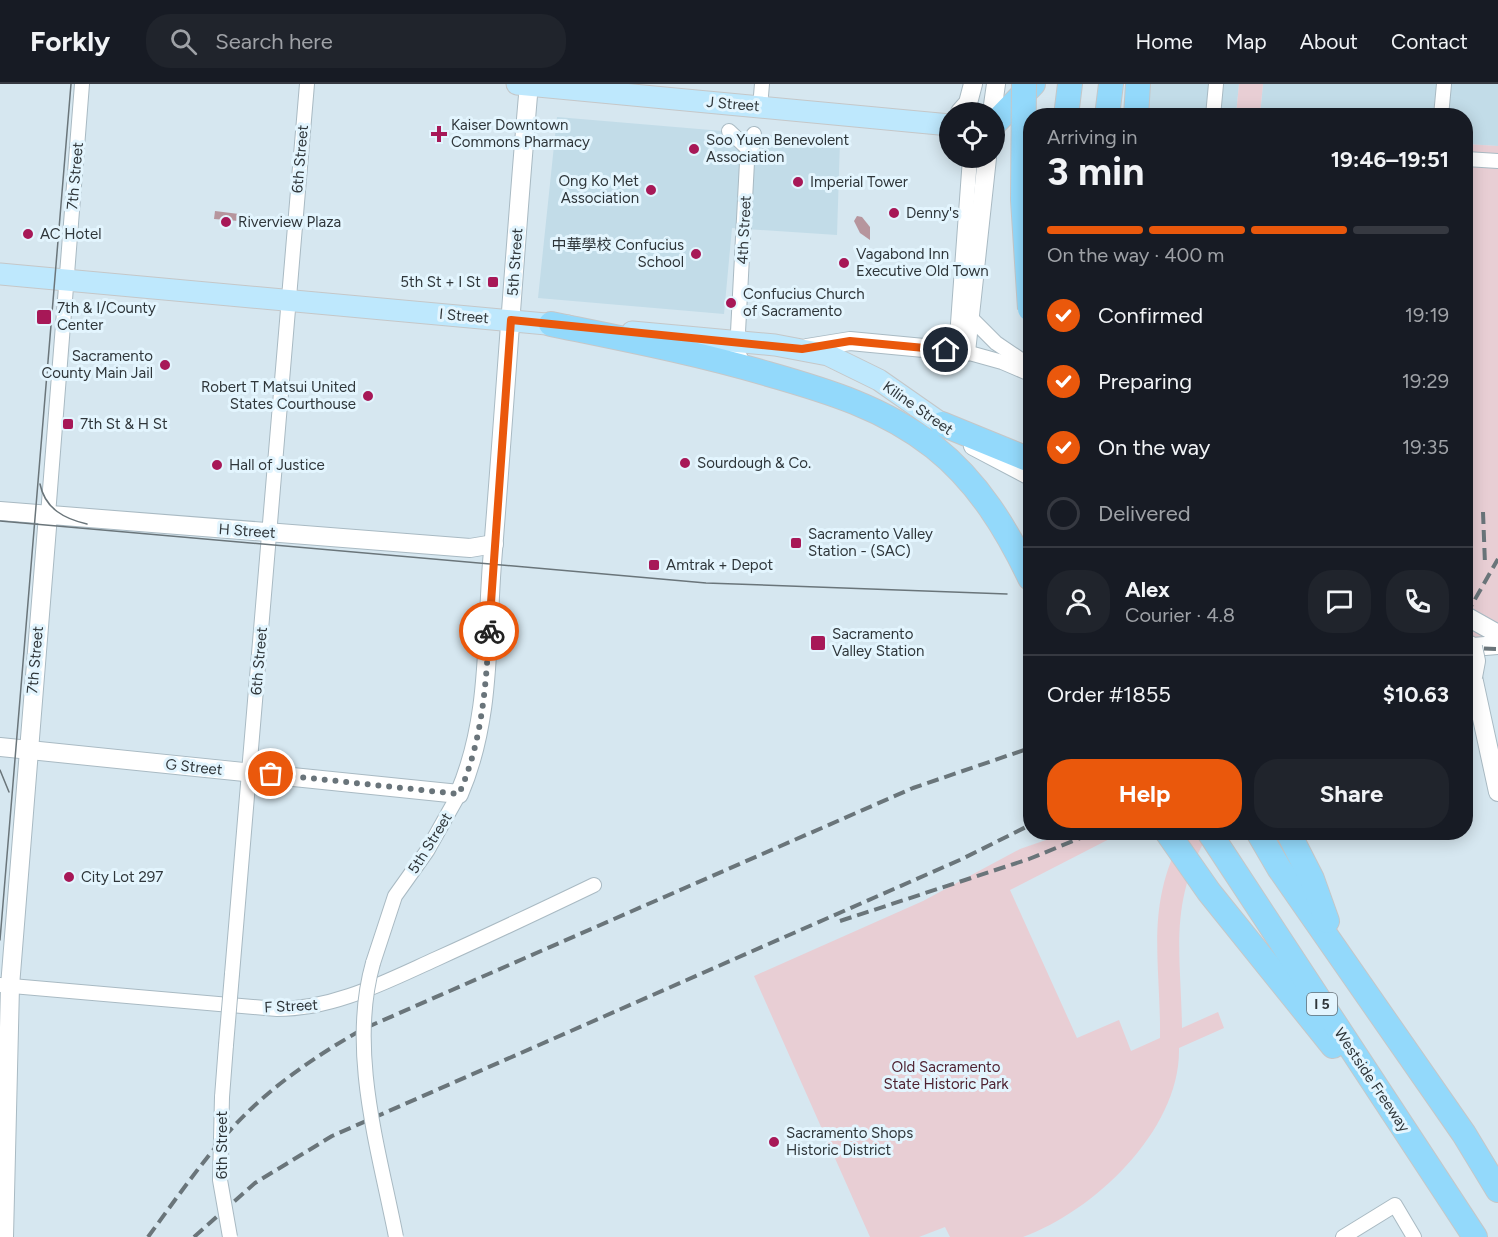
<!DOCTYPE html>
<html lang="en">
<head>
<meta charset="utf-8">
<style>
	:root { --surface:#171b24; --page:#20242c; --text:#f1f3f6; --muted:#9ea1a6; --line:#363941; --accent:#ea580c }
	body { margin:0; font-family:Figtree,"Noto Sans SC",sans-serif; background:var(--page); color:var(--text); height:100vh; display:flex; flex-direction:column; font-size:22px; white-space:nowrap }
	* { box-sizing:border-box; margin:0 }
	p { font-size:20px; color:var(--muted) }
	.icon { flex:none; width:33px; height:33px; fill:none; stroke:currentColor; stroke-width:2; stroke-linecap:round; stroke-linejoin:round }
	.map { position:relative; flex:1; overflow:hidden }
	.drawer { position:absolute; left:1023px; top:24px; width:450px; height:732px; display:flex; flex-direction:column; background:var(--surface); border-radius:24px; box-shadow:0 3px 15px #0003 }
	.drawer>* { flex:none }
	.tools { position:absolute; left:939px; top:18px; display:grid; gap:12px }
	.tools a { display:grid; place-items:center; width:66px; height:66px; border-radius:50%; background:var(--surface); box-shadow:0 3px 15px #0003; font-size:30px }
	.pin { position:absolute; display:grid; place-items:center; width:51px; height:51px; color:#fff; margin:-26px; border:3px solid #fff; border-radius:50%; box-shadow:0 2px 6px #0007 }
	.courier { position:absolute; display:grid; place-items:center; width:60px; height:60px; margin:-30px; border:4px solid #ea580c; border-radius:50%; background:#fff; color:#222; box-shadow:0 2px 8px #0007 }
	.overview em { font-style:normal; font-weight:700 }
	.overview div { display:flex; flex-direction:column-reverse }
	.overview { display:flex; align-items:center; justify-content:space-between; height:102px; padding:0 24px }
	h1 { font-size:39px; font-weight:700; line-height:45px }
	.bar { display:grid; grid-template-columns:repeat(4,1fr); gap:9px 6px; align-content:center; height:72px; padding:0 24px }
	.bar i { height:8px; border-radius:4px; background:var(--line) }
	.bar .current { background:var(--accent) }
	.bar p { grid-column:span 4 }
	.line { display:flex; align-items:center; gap:15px; padding:0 24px; border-top:2px solid var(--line) }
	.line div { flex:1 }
	.round { display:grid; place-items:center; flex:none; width:63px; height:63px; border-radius:24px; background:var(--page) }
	ol { padding:0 24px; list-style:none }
	li { display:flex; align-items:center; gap:18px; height:66px }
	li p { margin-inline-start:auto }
	li .icon { padding:6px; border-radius:50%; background:var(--accent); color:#fff; stroke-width:4 }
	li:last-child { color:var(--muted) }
	li i { width:33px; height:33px; border:3px solid var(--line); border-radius:50% }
	.cta { display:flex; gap:12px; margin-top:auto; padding:12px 24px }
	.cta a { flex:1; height:69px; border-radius:24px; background:var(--accent); color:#fff; font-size:24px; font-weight:700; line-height:69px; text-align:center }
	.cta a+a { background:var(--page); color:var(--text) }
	header { display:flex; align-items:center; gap:36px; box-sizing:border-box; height:84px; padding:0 30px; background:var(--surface); border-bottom:2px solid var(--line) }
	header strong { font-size:28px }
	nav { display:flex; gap:33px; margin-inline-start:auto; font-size:21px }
	.search { width:420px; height:54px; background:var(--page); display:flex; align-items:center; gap:15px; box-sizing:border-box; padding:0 21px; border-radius:24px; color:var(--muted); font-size:22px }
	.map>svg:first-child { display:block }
	.built { fill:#c2dce8 }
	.green { fill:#e8ced4 }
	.water { fill:#b6959d }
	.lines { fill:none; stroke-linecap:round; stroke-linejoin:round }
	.street-casing { stroke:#a9bac3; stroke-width:16 }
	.secondary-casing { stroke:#a9bac3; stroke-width:20 }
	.primary-casing { stroke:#c5c7c8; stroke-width:23 }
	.highway-casing { stroke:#c5c7c8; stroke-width:26 }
	.street { stroke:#fff; stroke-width:14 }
	.secondary { stroke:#fff; stroke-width:18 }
	.primary { stroke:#bee8fd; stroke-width:21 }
	.highway { stroke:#93d9fb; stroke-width:24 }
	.tram { stroke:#6a757a; stroke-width:1.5 }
	.rail { stroke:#6a757a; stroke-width:4; stroke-dasharray:12 6; stroke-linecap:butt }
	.street-bridge-casing { stroke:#a9bac3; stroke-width:16; stroke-linecap:butt }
	.secondary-bridge-casing { stroke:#a9bac3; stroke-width:20; stroke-linecap:butt }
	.highway-bridge-casing { stroke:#c5c7c8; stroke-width:26; stroke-linecap:butt }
	.street-bridge { stroke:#fff; stroke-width:14 }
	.secondary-bridge { stroke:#fff; stroke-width:18 }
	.highway-bridge { stroke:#93d9fb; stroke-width:24 }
	.done { stroke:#69747a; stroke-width:6; stroke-dasharray:0 10.8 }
	.route { stroke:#ea580c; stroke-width:8 }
	.poi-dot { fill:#a71857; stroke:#e3f5fe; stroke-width:2 }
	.labels { text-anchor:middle; stroke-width:6; stroke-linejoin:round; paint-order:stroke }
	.shield { fill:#e3f5fe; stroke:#656f75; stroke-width:1.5 }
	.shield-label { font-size:14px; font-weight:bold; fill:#2f363a }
	.street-label { font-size:15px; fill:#2f363a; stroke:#e3f5fe }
	.poi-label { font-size:15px; fill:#2f363a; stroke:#e3f5fe; text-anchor:start }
	.park-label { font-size:15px; fill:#4f2231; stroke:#e3f5fe }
</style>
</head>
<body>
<header>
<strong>Forkly</strong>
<div class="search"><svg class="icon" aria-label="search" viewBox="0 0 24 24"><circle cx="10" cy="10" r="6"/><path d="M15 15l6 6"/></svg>Search here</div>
<nav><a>Home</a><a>Map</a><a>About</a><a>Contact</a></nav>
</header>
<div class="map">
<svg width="1498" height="1153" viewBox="0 0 1498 1153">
	<rect width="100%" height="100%" fill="#d6e7f0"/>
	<g class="built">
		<path d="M1143 0H1239L1236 31 1142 32Z"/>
		<path d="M1263 0H1498V62L1466 60V32H1260Z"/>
		<path d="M557 33 840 57 837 151 732 144 724 230 538 214Z"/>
	</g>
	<g class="green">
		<path d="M1239 0H1263L1260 31H1236Z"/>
		<path d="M1466 60 1498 62V557L1466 554V376L1469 374 1471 338 1466 337Z"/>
		<path d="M1066 749H1121L1010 806 1077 954 1119 936 1131 967 1160 954C1161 877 1144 822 1184 749H1209C1168 818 1181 869 1182 944L1218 928 1224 944 1179 964C1181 1046 1093 1128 1023 1153 1014 1153 963 1153 950 1153L945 1143 919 1153H870L754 892 923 817 1020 765Z"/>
	</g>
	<g class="water">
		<path d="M215 127 239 130V137L214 135Z"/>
		<path d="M857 132 862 133 870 143V156L860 149 854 137Z"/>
	</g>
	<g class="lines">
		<g class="street-casing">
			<g id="street">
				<path d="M760 23 762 0"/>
				<path d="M1213 32 1216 0"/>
				<path d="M1441 32 1444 0"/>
				<path d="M729 47 747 64H752L754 50"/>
				<path d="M1466 75 1498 77"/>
				<path d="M971 234 996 259 1030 282"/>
				<path d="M956 267 970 74"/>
				<path d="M966 268 1002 278 1030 290"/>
				<path d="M746 284 737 267 747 78"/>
				<path d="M48 431 82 0"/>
				<path d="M373 879 395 812 427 767 459 710"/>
				<path d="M232 890 307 0"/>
				<path d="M0 901 277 925C334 925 385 898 436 875 489 851 542 826 594 801"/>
				<path d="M222 1013 226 961"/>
				<path d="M1343 1153 1395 1121 1414 1153"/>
			</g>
		</g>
		<g class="secondary-casing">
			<g id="secondary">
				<path d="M960 28 968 19 973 0"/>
				<path d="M992 28 996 0"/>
				<path d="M807 264 850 257 966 268 987 74"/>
				<path d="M973 362 1030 392"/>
				<path d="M0 427 470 464 494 460"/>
				<path d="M1466 532 1498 550"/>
				<path d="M1466 559 1473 563 1498 561"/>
				<path d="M1466 578 1473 593 1498 708"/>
				<path d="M0 663 459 710C491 636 486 557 492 479 505 319 515 159 529 0"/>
				<path d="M4 1153 10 902 48 431"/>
			</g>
		</g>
		<g class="primary-casing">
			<g id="primary">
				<path d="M517 0 950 41"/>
				<path d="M0 190 568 242"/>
				<path d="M632 248 775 261 828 271 879 296 942 340"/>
			</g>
		</g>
		<g class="highway-casing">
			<g id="highway">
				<path d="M1066 32 1070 0"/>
				<path d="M1107 32 1111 0"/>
				<path d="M1136 32 1138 0"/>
				<path d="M994 40 1033 0"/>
				<path d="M551 240C624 255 697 269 768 290 828 307 884 324 934 363 978 398 1006 444 1030 494"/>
				<path d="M942 340 1030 376"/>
				<path d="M1167 748 1209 808 1333 962"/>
				<path d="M1209 748 1475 1153"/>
				<path d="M1258 748 1279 784 1464 1050 1498 1106"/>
				<path d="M1288 748 1312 795 1327 837"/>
			</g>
		</g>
		<use href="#street" class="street"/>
		<use href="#secondary" class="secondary"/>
		<use href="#primary" class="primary"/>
		<use href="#highway" class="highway"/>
		<g class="tram">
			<path d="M40 400C45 425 65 435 87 440"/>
			<path d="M0 437 706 499 1007 510"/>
			<path d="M0 686 9 708"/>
			<path d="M0 856 71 0"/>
		</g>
		<g class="rail">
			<path d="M1483 428 1485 480"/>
			<path d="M1466 531 1498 475"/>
			<path d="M1466 564 1498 565"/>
			<path d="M840 837 1029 775 1095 748"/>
			<path d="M148 1153C173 1119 198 1083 226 1051 264 1007 312 974 363 945L913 704 1030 664"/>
			<path d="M194 1153 255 1099 332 1052 962 775 1030 741"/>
		</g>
		<g class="street-bridge-casing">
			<g id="street-bridge">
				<path d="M373 879C348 967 379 1066 396 1153"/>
				<path d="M226 961 232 890"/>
				<path d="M222 1013 220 1096 230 1153"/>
			</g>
		</g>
		<g class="secondary-bridge-casing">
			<path id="secondary-bridge" d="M1473 593 1476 577 1473 563"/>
		</g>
		<g class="highway-bridge-casing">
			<path id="highway-bridge" d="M1024 0 1023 116 1030 225"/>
		</g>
		<use href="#street-bridge" class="street-bridge"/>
		<use href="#secondary-bridge" class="secondary-bridge"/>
		<use href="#highway-bridge" class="highway-bridge"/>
	</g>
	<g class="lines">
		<path class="done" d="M271 690 459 710C482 658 486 603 489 547"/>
		<path class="route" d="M489 547 511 236 802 265 850 257 946 266"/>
	</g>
	<g class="poi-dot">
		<path d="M436 41h6v6h6v6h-6v6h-6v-6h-6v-6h6z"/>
		<circle cx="694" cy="65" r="6"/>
		<circle cx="798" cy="98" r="6"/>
		<circle cx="651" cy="106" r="6"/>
		<circle cx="894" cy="129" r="6"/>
		<circle cx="226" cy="138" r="6"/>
		<circle cx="28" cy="150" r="6"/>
		<circle cx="696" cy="170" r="6"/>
		<circle cx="844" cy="179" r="6"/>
		<rect x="487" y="192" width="12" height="12" rx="3"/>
		<circle cx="731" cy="219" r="6"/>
		<rect x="36" y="225" width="16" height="16" rx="3"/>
		<circle cx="165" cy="281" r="6"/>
		<circle cx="368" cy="312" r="6"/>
		<rect x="62" y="334" width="12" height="12" rx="3"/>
		<circle cx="685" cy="379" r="6"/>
		<circle cx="217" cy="381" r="6"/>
		<rect x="790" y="453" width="12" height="12" rx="3"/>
		<rect x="648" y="475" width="12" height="12" rx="3"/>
		<rect x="810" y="551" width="16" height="16" rx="3"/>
		<circle cx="69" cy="793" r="6"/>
		<circle cx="774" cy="1058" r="6"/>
	</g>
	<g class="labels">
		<rect class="shield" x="1307" y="909" width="30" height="22" rx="4.5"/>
		<g class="shield-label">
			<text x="1322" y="925">I 5</text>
		</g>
		<g class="street-label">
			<text transform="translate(733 20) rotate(5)" y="5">J Street</text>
			<text transform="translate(300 75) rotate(-85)" y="5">6th Street</text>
			<text transform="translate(75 92) rotate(-85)" y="5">7th Street</text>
			<text transform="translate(744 146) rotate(-87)" y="5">4th Street</text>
			<text transform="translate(515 178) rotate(-86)" y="5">5th Street</text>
			<text transform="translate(464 232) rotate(5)" y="5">I Street</text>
			<text transform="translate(918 324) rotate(35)" y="5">Kiline Street</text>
			<text transform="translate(247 447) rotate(4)" y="5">H Street</text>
			<text transform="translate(35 576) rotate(-85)" y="5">7th Street</text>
			<text transform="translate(259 577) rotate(-85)" y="5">6th Street</text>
			<text transform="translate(194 683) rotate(6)" y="5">G Street</text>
			<text transform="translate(430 759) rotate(-58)" y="5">5th Street</text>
			<text transform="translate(291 922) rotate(-3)" y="5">F Street</text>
			<text transform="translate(1372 996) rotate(56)" y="5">Westside Freeway</text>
			<text transform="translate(222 1061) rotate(-90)" y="5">6th Street</text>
		</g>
		<g class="poi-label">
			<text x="451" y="46">Kaiser Downtown<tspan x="451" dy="17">Commons Pharmacy</tspan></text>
			<text x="706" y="61">Soo Yuen Benevolent<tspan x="706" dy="17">Association</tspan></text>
			<text x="639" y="102" text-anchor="end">Ong Ko Met<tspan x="639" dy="17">Association</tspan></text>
			<text x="810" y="103">Imperial Tower</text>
			<text x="906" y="134">Denny's</text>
			<text x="238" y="143">Riverview Plaza</text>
			<text x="40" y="155">AC Hotel</text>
			<text x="684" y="166" text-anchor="end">中華學校 Confucius<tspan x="684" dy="17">School</tspan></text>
			<text x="856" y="175">Vagabond Inn<tspan x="856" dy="17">Executive Old Town</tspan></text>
			<text x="481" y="203" text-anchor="end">5th St + I St</text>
			<text x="743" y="215">Confucius Church<tspan x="743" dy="17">of Sacramento</tspan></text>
			<text x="57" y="229">7th &amp; I/County<tspan x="57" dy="17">Center</tspan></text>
			<text x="153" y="277" text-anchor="end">Sacramento<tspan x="153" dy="17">County Main Jail</tspan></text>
			<text x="356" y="308" text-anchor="end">Robert T Matsui United<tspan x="356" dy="17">States Courthouse</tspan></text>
			<text x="80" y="345">7th St &amp; H St</text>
			<text x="697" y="384">Sourdough &amp; Co.</text>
			<text x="229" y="386">Hall of Justice</text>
			<text x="808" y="455">Sacramento Valley<tspan x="808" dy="17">Station - (SAC)</tspan></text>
			<text x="666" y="486">Amtrak + Depot</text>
			<text x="832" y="555">Sacramento<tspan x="832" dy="17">Valley Station</tspan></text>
			<text x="81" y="798">City Lot 297</text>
			<text x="786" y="1054">Sacramento Shops<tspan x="786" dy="17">Historic District</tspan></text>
		</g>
		<g class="park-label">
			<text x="946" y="988">Old Sacramento<tspan x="946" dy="17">State Historic Park</tspan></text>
		</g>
	</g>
</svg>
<div class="tools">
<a><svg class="icon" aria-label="locate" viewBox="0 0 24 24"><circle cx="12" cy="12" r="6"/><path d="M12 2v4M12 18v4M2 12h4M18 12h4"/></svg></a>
</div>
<div class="pin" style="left:271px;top:690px;background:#ea580c"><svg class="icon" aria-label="bag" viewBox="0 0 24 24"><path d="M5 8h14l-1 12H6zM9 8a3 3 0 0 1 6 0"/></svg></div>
<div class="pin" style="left:946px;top:266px;background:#1f2937"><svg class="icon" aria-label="home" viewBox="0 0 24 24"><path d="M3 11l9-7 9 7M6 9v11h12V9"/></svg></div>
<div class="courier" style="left:489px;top:547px"><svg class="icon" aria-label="bike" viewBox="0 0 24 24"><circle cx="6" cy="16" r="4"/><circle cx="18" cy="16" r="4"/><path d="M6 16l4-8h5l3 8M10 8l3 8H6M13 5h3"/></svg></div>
<section class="drawer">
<div class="overview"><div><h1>3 min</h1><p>Arriving in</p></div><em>19:46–19:51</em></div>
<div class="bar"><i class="current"></i><i class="current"></i><i class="current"></i><i></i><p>On the way · 400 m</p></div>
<ol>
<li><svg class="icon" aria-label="check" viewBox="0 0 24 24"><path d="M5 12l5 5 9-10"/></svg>Confirmed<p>19:19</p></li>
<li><svg class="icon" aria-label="check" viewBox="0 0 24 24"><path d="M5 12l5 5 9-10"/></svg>Preparing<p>19:29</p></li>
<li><svg class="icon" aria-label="check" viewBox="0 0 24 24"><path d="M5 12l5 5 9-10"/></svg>On the way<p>19:35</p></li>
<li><i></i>Delivered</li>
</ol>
<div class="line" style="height:108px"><a class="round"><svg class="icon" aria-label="person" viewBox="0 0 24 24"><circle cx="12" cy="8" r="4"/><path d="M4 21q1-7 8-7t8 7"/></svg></a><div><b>Alex</b><p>Courier · 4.8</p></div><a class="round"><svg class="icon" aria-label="chat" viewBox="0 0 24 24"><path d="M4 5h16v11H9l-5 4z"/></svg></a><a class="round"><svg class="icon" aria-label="phone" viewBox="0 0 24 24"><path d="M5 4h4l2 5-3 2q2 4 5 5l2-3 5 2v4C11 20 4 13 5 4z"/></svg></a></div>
<div class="line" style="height:78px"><div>Order #1855</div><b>$10.63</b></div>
<div class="cta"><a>Help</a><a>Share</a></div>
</section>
</div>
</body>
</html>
